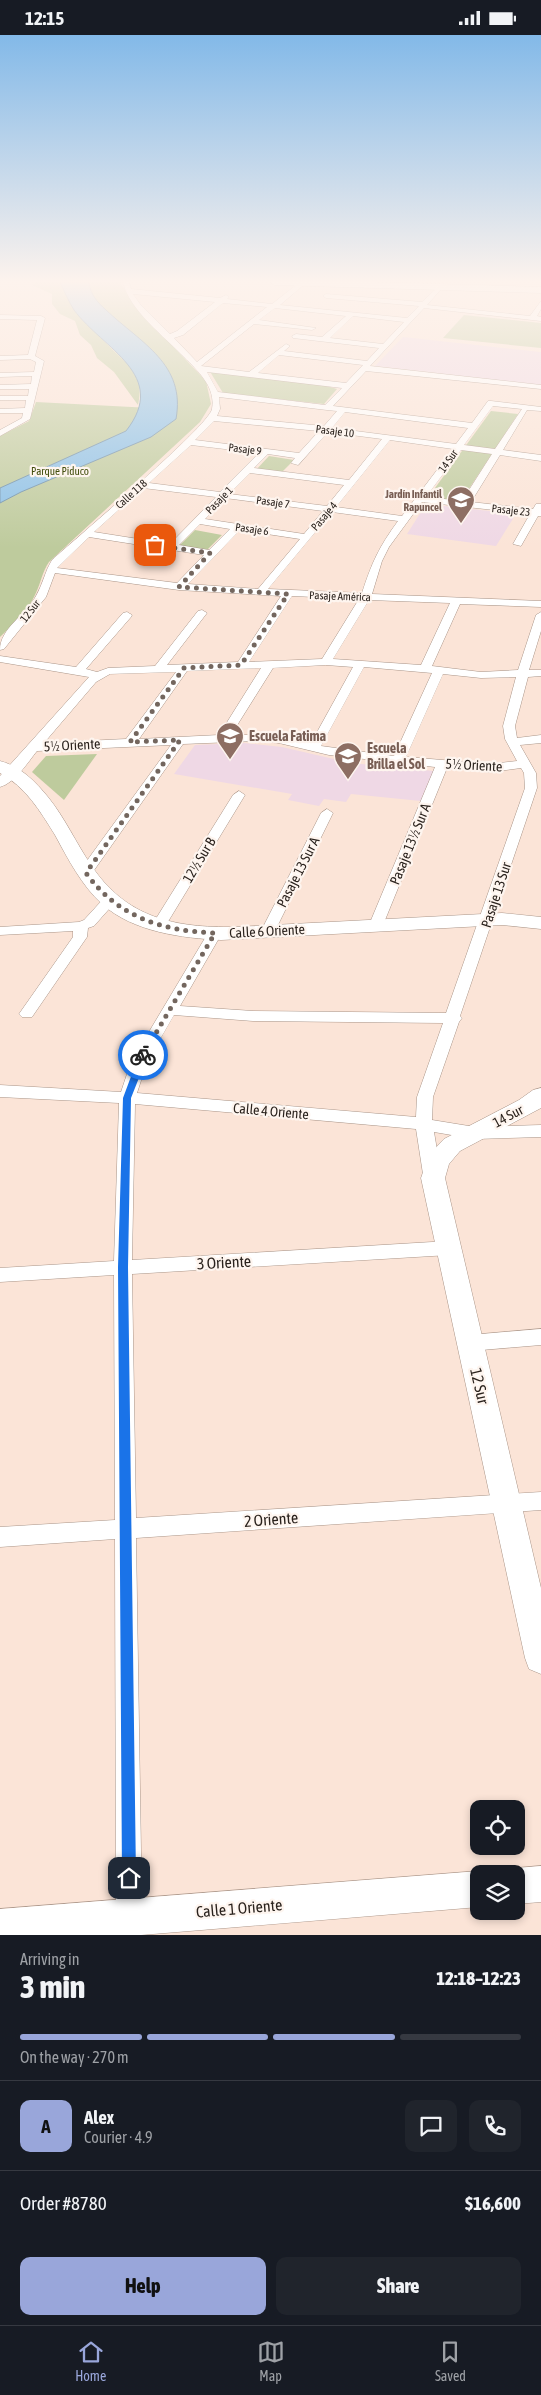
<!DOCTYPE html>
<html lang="en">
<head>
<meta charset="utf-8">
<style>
	:root { --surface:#171b24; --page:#20242c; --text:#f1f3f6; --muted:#9ea1a6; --line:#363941; --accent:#99a6da }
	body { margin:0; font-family:"Asap Condensed",sans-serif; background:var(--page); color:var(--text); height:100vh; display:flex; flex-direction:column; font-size:19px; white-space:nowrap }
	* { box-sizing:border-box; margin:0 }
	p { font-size:16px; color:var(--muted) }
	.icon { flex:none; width:28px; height:28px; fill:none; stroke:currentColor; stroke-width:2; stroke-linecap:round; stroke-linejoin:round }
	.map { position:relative; height:1900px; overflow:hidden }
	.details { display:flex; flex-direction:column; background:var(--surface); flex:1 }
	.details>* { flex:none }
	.fabs { position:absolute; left:470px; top:1765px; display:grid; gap:10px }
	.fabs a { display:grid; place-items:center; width:55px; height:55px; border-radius:10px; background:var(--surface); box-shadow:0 2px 8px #0003; font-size:25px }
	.pin { position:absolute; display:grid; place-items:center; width:42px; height:42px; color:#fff; margin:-21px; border-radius:10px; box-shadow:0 2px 8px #0006 }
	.courier { position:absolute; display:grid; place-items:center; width:50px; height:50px; margin:-25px; border:4px solid #1a73e8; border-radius:50%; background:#fff; color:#222; box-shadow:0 1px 6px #0007 }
	.head em { font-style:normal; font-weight:800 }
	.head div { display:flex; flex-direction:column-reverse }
	.head { display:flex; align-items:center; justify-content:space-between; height:85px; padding:0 20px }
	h1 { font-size:32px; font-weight:800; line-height:38px }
	.bar { display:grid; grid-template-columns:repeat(4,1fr); gap:8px 5px; align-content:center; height:60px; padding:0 20px }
	.bar i { height:6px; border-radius:4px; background:var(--line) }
	.bar .active { background:var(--accent) }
	.bar p { grid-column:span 4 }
	.line { display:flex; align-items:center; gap:12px; padding:0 20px; border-top:1px solid var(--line) }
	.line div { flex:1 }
	.round { display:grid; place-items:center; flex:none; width:52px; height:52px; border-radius:10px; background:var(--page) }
	.action { display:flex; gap:10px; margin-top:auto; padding:10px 20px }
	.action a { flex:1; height:58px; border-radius:10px; background:var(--accent); color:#111; font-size:20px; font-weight:800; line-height:58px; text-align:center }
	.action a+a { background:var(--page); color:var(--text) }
	.status { display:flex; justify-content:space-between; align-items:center; height:35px; padding:0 25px; background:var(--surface); direction:ltr }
	.status svg { height:14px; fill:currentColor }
	.tabs { display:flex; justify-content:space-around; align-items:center; height:70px; border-top:1px solid var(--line); background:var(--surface); font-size:14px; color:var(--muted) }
	.tabs a { display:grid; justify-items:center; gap:2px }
	.tabs .active { color:var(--accent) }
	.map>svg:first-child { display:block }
	.education { fill:#efd8e5 }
	.green { fill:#becb9d }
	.water { fill:#8bc1e8; stroke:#6e91ab }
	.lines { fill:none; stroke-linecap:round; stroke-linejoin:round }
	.street-casing { stroke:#aa9588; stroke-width:1 }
	.secondary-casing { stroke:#aa9588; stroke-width:1 }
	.street { fill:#fff; fill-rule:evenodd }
	.secondary { fill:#fff; fill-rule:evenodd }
	.route { fill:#1a73e8 }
	.done { stroke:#73665e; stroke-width:5; stroke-dasharray:0 9 }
	.labels { text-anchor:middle; stroke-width:4.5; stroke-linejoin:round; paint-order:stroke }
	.far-street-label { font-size:11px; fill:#2a221d; stroke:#fef5ef }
	.far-park-label { font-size:11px; fill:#414d0c; stroke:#fef5ef }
	.far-education-label { font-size:11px; font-weight:bold; fill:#785e54; stroke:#fef5ef; text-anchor:end }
	.education-label { font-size:14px; font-weight:bold; fill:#785e54; stroke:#fef5ef; text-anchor:start }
	.street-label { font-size:14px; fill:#2a221d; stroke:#fef5ef }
	.near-street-label { font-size:16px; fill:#2a221d; stroke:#fef5ef }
</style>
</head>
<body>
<div class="status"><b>12:15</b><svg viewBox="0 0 49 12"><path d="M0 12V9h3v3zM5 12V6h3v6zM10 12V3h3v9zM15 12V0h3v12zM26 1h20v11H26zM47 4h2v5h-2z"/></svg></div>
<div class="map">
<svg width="541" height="1900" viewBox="0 0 541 1900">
	<rect width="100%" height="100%" fill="#fbe4d7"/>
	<g class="education">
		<path d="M403 302 541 317V350L375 331Z"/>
		<path d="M426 469 516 479 496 511 407 499Z"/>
		<path d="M244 708 282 712 351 728 434 736 421 766 351 759 346 767 324 764 319 771 288 765 292 759 174 739 195 710Z"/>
	</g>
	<g class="green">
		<path d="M35 247H60L61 249 89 253V247H120L136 272 206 346 211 369 200 387 49 527C42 537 41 548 35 560 28 576 12 590 0 602V401L29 386 36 367 151 373 155 354 108 301 89 290C97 299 106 308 114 316 133 334 144 342 138 370L114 337 97 323 91 310 80 300 75 286 60 279 52 269V259L32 250Z"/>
		<path d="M464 280 541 288V313L443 303Z"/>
		<path d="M209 335 323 350 337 354 324 369 223 358Z"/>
		<path d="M491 376 518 379 459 469 427 464Z"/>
		<path d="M269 421 294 425 280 439 255 436Z"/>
		<path d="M195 495 222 500 205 517 177 513Z"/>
		<path d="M97 719 64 765 32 737 46 721Z"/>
	</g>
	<path class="water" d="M60 247H89C90 259 97 267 106 275 141 308 186 329 176 384L151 402 21 457 0 468V453L126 396C170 340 103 314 74 275 69 267 64 256 60 247Z"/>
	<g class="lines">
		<g class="street-casing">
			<g id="street">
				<path d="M123 247H129L131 254 220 263 226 260 229 262 227 264 272 269 300 247H307L280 270 407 283 419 271 326 263 323 261 326 259 422 267 440 250 443 252 427 270 530 281 541 266V274L537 281 541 282V286L424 273 370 331 541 350V354L366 336 333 371 472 388 488 366H491L541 372V376L527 375 503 415 541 420V426L500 420 471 467 533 474 536 469H541V481H538L521 511 513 509 530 479 422 467 389 512 382 526 372 559 541 566V572L460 569 432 631 481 637 518 635 536 580 541 577V596L529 635H541V641L528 642 515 691 517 703 541 700V708L520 710 536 738 537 753 460 981 462 983 459 987 433 1062 432 1085 475 1092 541 1090V1102L475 1104 434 1097 441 1139 438 1143 432 1145 426 1143 423 1139 416 1094 135 1069 132 1225 449 1206 455 1208 458 1213 455 1218 449 1220 132 1239 136 1483 541 1457V1475L136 1503 142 1882 138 1891 129 1895 120 1891 116 1882 115 1504 0 1512V1492L115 1485 114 1240 0 1247V1233L114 1226 119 1068 0 1062V1050L121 1057 131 1027 208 898 215 894 222 898 180 971 253 976 446 978 525 753 524 738 521 733 491 737 447 733 383 890 376 894 369 890 435 732 329 720 279 708 257 706 183 709 90 841 85 842 78 838 171 710 37 716C28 727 15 748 0 752V741L89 642 0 627V621L76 632 123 578 127 577 132 580 131 582 86 634 97 637 108 633 155 631 198 576 202 575 207 578 167 630 238 627 281 561 179 555 55 538 46 562 4 614 0 615C0 593 26 580 36 561 43 549 45 536 52 525 74 505 209 391 212 374 216 352 198 336 184 322 165 302 129 275 123 247ZM133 259 215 267 177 296 170 299 140 269ZM223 268 267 272 197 327 174 303 183 300ZM275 273 346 281 322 302 296 299 292 301 293 303 379 313 367 326 284 316 290 311 286 309 249 337 201 331 254 289 312 295 316 293 259 285ZM353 281 404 287 383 309 330 303ZM279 320 363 330 346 348 258 338ZM207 337 342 353 325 370 218 357ZM219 362 327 375 337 376 324 391 217 381 220 374ZM493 371 522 374 495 414 464 410ZM345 377 468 393 456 409 332 393ZM214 386 319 396 299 418 195 405ZM328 397 382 404 349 445 254 433 268 419 295 423 291 428 298 430ZM390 405 453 414 402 481 336 472ZM191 410 259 418 220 457 149 448ZM461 415 492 419 462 466 426 462ZM250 438 344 450 327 471 229 459ZM143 453 216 462 170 509 94 497ZM225 463 323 476 304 499 205 484ZM332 477 398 486C379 512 372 527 362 558L268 554ZM200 489 230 494 209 515 179 510ZM240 495 300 504 258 554 188 549ZM89 502 204 520 177 548 57 533ZM292 561 359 564 322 624 249 627ZM369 565 450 568 421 630 333 624ZM326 630 353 632 311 708 279 700H231L273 633ZM364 632 432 638 394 721 321 711ZM261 633 219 700 139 704 187 636ZM176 637 126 704 44 708 96 647 110 639ZM443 639 481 643 516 642 503 691 505 704 517 726 491 729 406 722ZM174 980 253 986 443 988 417 1062 416 1082 137 1058 147 1027Z"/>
				<path d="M0 280 41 281 45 283 35 321 44 326 30 384 0 401V395L22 383 23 378H0V374L25 373 26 365H0V361H28L29 354H0V350L31 349 32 341 0 342V338L34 337 36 327 30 324 0 325V321L28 320 37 285 0 284Z"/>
				<path d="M239 756 245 760 166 890 164 893H154L152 890 233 760Z"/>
				<path d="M327 774 333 778 275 896 273 899H263L261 896 321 778Z"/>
				<path d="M110 861 117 865 94 891 88 893 87 902 32 982H22L19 979 73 902V896L0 900V892L79 887 84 885 105 862Z"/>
				<path d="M541 1294V1310L470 1316 463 1313 460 1308 463 1303 470 1300Z"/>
			</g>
		</g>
		<g class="secondary-casing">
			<g id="secondary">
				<path d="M270 247H370L541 252V258L275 250Z"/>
				<path d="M0 726C20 731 35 746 48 762 65 783 76 808 91 830 126 883 175 893 235 892L502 878 541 882V894L502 890 221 905C182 903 133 897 102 869 82 851 68 824 55 800 40 776 26 752 0 738Z"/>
				<path d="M541 1053V1073L460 1116 449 1129 445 1143 541 1553V1639L529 1634 525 1623 421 1143 429 1120 444 1104 519 1065 533 1055Z"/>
				<path d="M541 1831V1867L516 1869V1839L503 1838 516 1833Z"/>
				<path d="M479 1836 486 1839H479V1872L141 1900H0V1874Z"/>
			</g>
		</g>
		<use href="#street" class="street"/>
		<use href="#secondary" class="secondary"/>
	</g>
	<linearGradient id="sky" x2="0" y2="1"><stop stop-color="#83b9e8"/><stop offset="0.48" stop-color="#fdf3ed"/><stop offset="1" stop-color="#fdf3ed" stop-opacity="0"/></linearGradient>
	<rect width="541" height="513" fill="url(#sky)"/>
	<path class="route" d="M143 1017 148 1020 131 1063 128 1232 136 1843 134 1848 129 1850 124 1848 122 1843 118 1232 123 1063 139 1020Z"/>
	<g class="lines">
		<path class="done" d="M143 1020 215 898C162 896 118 882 86 838L180 705 130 707 184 633 241 630 288 559 179 552 210 518 155 510"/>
	</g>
	<defs>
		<g id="school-pin" transform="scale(1.4375)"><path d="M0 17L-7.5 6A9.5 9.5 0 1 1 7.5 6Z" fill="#8d6e63" stroke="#fef5ef"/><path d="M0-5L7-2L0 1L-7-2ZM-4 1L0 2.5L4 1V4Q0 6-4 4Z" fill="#fff"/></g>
	</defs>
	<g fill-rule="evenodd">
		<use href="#school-pin" x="461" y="465"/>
		<use href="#school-pin" x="230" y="701"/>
		<use href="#school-pin" x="348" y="721"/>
	</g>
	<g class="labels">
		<g class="far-street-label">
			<text transform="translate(335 396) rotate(7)" y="4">Pasaje 10</text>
			<text transform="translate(245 414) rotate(7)" y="4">Pasaje 9</text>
			<text transform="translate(448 426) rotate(-55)" y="4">14 Sur</text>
			<text transform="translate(131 459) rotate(-42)" y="4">Calle 118</text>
			<text transform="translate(219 465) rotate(-46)" y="4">Pasaje 1</text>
			<text transform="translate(273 467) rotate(8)" y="4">Pasaje 7</text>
			<text transform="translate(511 475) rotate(6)" y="4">Pasaje 23</text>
			<text transform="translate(324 481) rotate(-50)" y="4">Pasaje 4</text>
			<text transform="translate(252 494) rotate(8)" y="4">Pasaje 6</text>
			<text transform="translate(340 561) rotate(2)" y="4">Pasaje América</text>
			<text transform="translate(30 576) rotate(-52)" y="4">12 Sur</text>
		</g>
		<g class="far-park-label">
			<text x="60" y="440">Parque Piduco</text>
		</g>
		<g class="far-education-label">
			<text x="442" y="463">Jardín Infantil<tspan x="442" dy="13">Rapuncel</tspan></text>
		</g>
		<g class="education-label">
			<text x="249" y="706">Escuela Fatima</text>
			<text x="367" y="718">Escuela<tspan x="367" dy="16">Brilla el Sol</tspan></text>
		</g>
		<g class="street-label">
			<text transform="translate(72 710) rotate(-3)" y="5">5½ Oriente</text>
			<text transform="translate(474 730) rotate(3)" y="5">5½ Oriente</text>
			<text transform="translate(410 809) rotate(-68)" y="5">Pasaje 13½ Sur A</text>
			<text transform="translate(199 825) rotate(-59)" y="5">12½ Sur B</text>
			<text transform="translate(298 837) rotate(-63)" y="5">Pasaje 13 Sur A</text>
			<text transform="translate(496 860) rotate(-72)" y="5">Pasaje 13 Sur</text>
			<text transform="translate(267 896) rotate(-3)" y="5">Calle 6 Oriente</text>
			<text transform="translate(271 1076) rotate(5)" y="5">Calle 4 Oriente</text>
			<text transform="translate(508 1081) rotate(-28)" y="5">14 Sur</text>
		</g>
		<g class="near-street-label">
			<text transform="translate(224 1227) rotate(-3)" y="6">3 Oriente</text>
			<text transform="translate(480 1351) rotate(77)" y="6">12 Sur</text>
			<text transform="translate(271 1484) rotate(-4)" y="6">2 Oriente</text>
			<text transform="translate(239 1873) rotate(-5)" y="6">Calle 1 Oriente</text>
		</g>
	</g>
</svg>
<div class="fabs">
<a><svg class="icon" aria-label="locate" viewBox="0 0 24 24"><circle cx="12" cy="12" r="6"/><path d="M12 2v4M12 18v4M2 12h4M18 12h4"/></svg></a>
<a><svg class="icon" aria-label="layers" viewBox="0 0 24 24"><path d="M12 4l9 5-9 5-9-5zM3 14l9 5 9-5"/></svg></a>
</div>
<div class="pin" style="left:155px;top:510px;background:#ea580c"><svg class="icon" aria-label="bag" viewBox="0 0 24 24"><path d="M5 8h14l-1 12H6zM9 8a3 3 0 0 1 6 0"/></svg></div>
<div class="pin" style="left:129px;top:1843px;background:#1f2937"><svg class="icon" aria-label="home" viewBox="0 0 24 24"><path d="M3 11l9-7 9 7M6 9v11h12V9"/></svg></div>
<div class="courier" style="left:143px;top:1020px"><svg class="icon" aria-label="bike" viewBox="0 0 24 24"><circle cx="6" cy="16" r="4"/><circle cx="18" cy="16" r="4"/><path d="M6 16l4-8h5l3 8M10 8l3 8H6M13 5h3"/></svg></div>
</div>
<section class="details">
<div class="head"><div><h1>3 min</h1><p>Arriving in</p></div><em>12:18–12:23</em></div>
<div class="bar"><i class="active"></i><i class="active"></i><i class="active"></i><i></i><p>On the way · 270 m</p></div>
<div class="line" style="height:90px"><b class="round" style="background:var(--accent);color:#111">A</b><div><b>Alex</b><p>Courier · 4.9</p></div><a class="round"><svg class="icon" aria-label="chat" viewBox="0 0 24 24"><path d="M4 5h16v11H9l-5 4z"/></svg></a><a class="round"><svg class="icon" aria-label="phone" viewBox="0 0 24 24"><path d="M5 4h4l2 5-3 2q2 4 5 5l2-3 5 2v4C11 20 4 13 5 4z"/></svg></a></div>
<div class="line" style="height:65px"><div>Order #8780</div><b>$16,600</b></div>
<div class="action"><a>Help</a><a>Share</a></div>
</section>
<nav class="tabs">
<a class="active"><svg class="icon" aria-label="home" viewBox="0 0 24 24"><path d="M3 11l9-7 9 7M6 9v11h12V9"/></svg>Home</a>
<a><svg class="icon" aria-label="map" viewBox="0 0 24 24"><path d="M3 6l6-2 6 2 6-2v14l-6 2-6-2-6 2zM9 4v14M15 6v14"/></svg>Map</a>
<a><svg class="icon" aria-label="saved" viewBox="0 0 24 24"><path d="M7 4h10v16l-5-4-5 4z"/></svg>Saved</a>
</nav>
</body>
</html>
